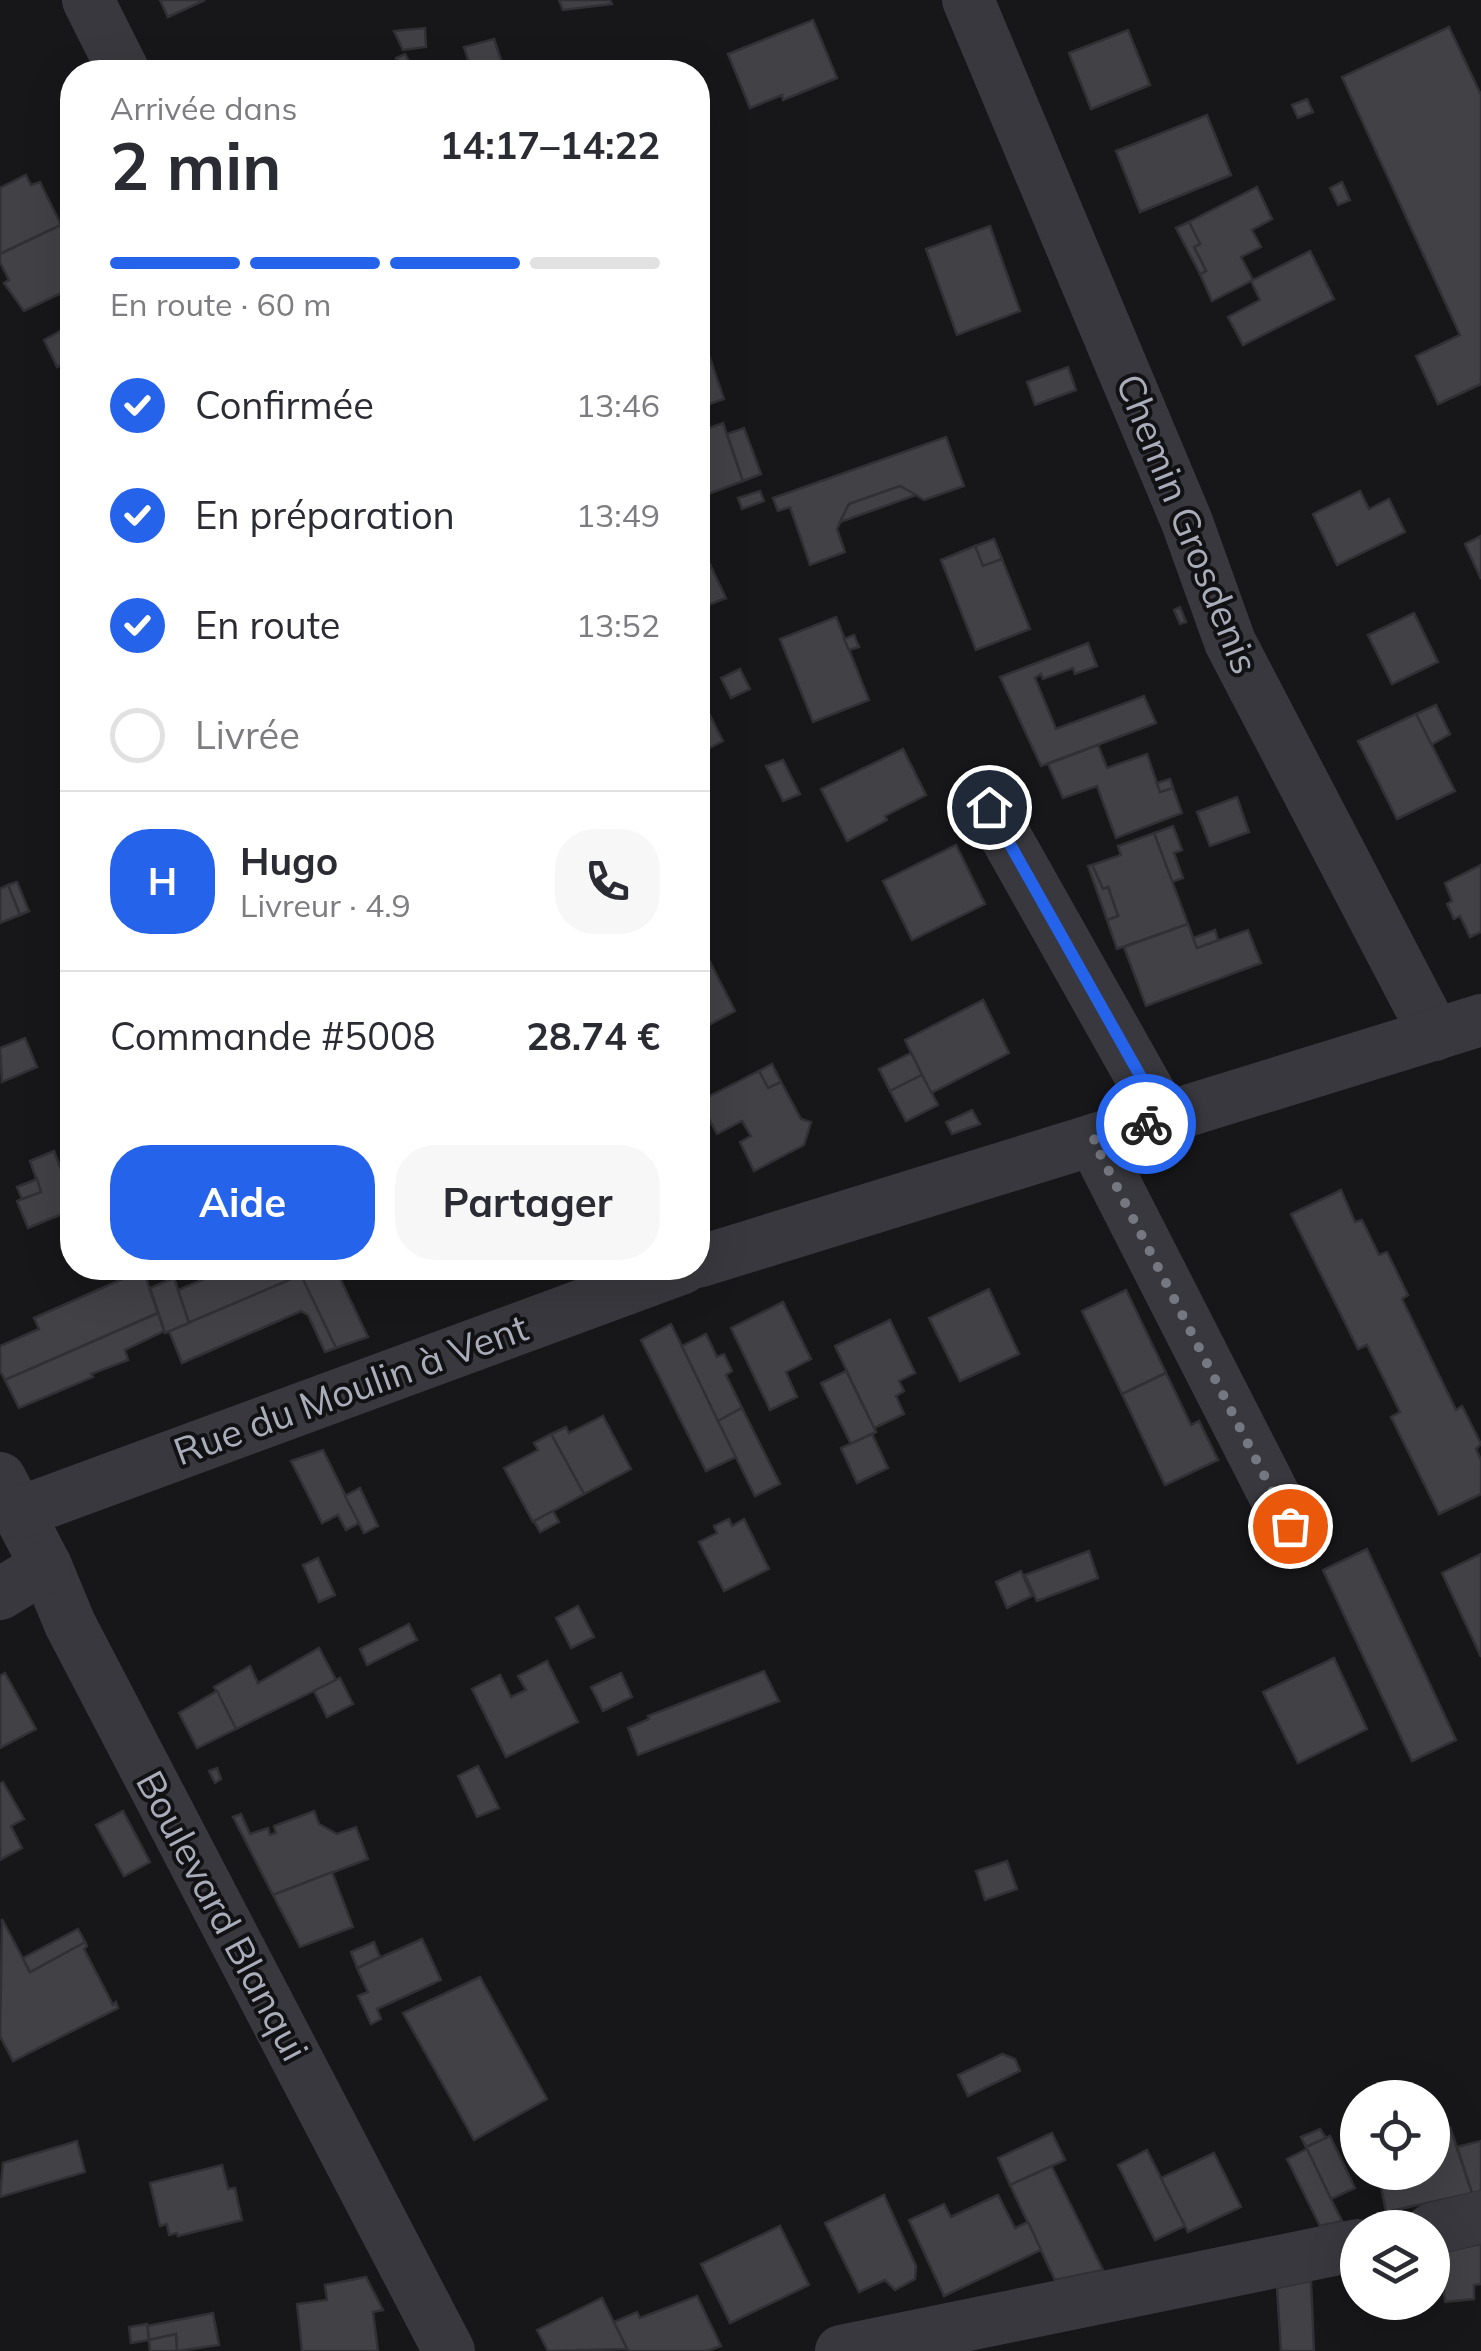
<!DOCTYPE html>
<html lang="fr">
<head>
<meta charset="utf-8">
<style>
	:root { --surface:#fff; --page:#f7f7f7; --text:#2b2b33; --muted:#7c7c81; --line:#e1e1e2; --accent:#2563eb }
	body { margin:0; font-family:Mulish,sans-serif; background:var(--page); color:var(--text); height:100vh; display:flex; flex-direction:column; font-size:38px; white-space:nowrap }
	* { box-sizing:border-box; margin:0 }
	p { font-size:32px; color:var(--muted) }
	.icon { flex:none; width:55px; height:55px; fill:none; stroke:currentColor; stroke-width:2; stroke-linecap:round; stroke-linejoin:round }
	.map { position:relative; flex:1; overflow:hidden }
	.panel { position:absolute; left:60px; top:60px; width:650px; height:1220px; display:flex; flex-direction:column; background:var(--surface); border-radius:40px; box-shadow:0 10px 40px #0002 }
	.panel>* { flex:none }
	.buttons { position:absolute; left:1340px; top:2080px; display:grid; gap:20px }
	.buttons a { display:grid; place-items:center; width:110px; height:110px; border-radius:50%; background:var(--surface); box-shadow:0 10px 40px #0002; font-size:50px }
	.pin { position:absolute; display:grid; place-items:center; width:85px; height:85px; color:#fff; margin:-42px; border:5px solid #fff; border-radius:50%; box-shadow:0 2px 10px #0007 }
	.courier { position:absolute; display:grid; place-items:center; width:100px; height:100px; margin:-50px; border:8px solid #2563eb; border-radius:50%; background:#fff; color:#222; box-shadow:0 2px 12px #0007 }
	.summary em { font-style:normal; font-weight:700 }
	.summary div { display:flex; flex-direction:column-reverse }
	.summary { display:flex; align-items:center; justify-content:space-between; height:170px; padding:0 50px }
	h1 { font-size:65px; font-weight:700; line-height:75px }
	.bar { display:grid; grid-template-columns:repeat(4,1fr); gap:15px 10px; align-content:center; height:120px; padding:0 50px }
	.bar i { height:12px; border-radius:8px; background:var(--line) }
	.bar .selected { background:var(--accent) }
	.bar p { grid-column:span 4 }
	.line { display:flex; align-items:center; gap:25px; padding:0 50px; border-top:2px solid var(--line) }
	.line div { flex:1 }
	.round { display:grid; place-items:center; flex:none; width:105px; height:105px; border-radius:40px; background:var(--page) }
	ol { padding:0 50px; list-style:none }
	li { display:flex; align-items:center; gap:30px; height:110px }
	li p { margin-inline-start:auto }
	li .icon { padding:10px; border-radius:50%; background:var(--accent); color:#fff; stroke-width:4 }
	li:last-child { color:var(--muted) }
	li i { width:55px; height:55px; border:5px solid var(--line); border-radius:50% }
	.primary-button { display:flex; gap:20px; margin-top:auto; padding:20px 50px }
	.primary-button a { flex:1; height:115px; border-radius:40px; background:var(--accent); color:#fff; font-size:40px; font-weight:700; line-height:115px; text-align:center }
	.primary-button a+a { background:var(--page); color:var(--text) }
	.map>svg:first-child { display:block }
	.building { fill:#414146; stroke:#313135; stroke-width:2.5 }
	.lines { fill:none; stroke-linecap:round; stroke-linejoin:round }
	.minor { stroke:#38383e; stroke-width:52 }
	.done { stroke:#767881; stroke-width:10; stroke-dasharray:0 18 }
	.route { stroke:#2563eb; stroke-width:12 }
	.labels { text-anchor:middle; stroke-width:8; stroke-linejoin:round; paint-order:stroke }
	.street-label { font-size:38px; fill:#a9acb9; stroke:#121214 }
</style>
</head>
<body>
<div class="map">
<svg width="1481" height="2351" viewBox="0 0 1481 2351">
	<rect width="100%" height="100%" fill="#171719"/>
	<g class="building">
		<path d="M160 0H205L168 17Z"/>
		<path d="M559 0H610L612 4 563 10Z"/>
		<path d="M813 20 837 78 783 100 782 95 750 108 728 54Z"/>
		<path d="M1449 27 1481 95V384L1438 404 1416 356 1460 335 1342 77Z"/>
		<path d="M425 28 426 47 403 50 394 31Z"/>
		<path d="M1128 30 1150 85 1091 109 1069 53Z"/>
		<path d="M494 39 505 72H472L464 47Z"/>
		<path d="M405 54 415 72H404L396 58Z"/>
		<path d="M1307 99 1313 112 1298 118 1292 105Z"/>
		<path d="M1207 115 1231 175 1140 212 1116 151Z"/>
		<path d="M26 175 31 185 40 182 61 225 0 254V188Z"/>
		<path d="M1342 182 1350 200 1338 205 1330 188Z"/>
		<path d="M1257 187 1272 219 1252 230 1261 247 1241 257 1253 280 1212 301 1200 274 1206 271 1194 247 1200 244 1189 222Z"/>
		<path d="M1189 222 1200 244 1194 247 1206 271 1200 274 1176 228Z"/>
		<path d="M61 225 72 247V288L24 311 4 283 9 280 0 262V254Z"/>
		<path d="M990 226 1020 311 957 335 926 249Z"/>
		<path d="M1310 251 1334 299 1243 345 1228 317 1260 300 1251 281Z"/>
		<path d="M64 329 72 347V360L57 367 44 340Z"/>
		<path d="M700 329 724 399 698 408V330Z"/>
		<path d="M1068 367 1076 390 1035 405 1027 382Z"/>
		<path d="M723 423 743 481 698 498V432Z"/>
		<path d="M744 428 761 474 743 481 727 434Z"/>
		<path d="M946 437 964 486 924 500 900 486 849 504 837 529 845 552 810 565 790 507 778 511 773 498Z"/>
		<path d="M900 486 916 495 840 522 849 504Z"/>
		<path d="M760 491 764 501 742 509 738 498Z"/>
		<path d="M1360 491 1369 509 1389 499 1405 532 1337 565 1313 514Z"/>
		<path d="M1481 536V579L1465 544Z"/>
		<path d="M698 539 726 598 698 609Z"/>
		<path d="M994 539 1002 559 983 566 975 546Z"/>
		<path d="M975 546 983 566 1002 559 1030 629 976 650 941 560Z"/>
		<path d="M1180 607 1186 622 1180 624 1174 610Z"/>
		<path d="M1414 613 1438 662 1392 684 1368 635Z"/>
		<path d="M836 617 869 700 813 722 780 639Z"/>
		<path d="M854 635 859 647 849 650 844 639Z"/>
		<path d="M1088 643 1097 666 1075 674 1073 668 1043 679 1041 674 1035 678 1056 729 1144 696 1156 723 1041 766 1000 677Z"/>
		<path d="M740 669 750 689 731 698 721 678Z"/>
		<path d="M698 692 723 741 698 754Z"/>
		<path d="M1436 705 1450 734 1431 745 1416 714Z"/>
		<path d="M1416 714 1455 791 1397 819 1358 741Z"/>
		<path d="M1098 745 1107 768 1147 754 1160 792 1173 788 1182 813 1116 838 1097 786 1063 798 1048 764Z"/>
		<path d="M903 749 926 795 885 816 887 820 847 841 821 789Z"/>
		<path d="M783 760 800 794 783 801 766 766Z"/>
		<path d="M1170 779 1173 788 1160 792 1157 783Z"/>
		<path d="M1237 797 1249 832 1210 846 1197 812Z"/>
		<path d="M1173 826 1182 850 1174 853 1183 878 1172 882 1154 833Z"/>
		<path d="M1154 833 1188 924 1117 949 1107 920 1118 916 1108 887 1103 889 1092 865 1121 855 1118 846Z"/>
		<path d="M956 845 985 904 912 940 883 881Z"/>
		<path d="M1092 865 1103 889 1108 887 1118 916 1107 920 1088 866Z"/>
		<path d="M1481 865V932L1470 937 1460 916 1454 919 1447 904 1452 901 1445 883Z"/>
		<path d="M17 882 29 911 20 915 8 885Z"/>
		<path d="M8 885 20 915 0 923V889Z"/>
		<path d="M1188 924 1197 948 1248 930 1261 963 1146 1006 1124 947Z"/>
		<path d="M1215 930 1218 940 1197 948 1193 938Z"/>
		<path d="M698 935 708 958 698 963Z"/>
		<path d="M708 958 735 1011 698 1031V963Z"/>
		<path d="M983 1000 1009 1053 931 1093 905 1040Z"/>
		<path d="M25 1038 37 1067 2 1082 0 1048Z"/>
		<path d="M911 1053 922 1075 890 1091 879 1069Z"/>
		<path d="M772 1064 781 1082 768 1088 759 1071Z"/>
		<path d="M759 1071 768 1088 781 1082 801 1119 811 1122 804 1145 754 1171 740 1142 751 1136 742 1121 717 1134 700 1101Z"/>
		<path d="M922 1075 938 1105 906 1121 890 1091Z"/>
		<path d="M972 1110 980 1124 952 1134 946 1122Z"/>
		<path d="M54 1151 66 1183 72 1180V1210L28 1228 17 1201 41 1192 30 1161Z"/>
		<path d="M37 1179 41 1192 22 1199 17 1187Z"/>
		<path d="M1341 1190 1355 1222 1362 1220 1379 1255 1387 1252 1408 1295 1402 1299 1456 1410 1462 1406 1481 1444 1476 1449 1481 1460V1494L1439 1514 1391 1417 1400 1412 1367 1345 1358 1349 1291 1214Z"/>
		<path d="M116 1268H142L143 1270 120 1280Z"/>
		<path d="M205 1268H226V1269L201 1281 197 1271Z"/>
		<path d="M231 1268H297L301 1275 189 1323 178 1290Z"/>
		<path d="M297 1268H335L368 1337 336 1348Z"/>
		<path d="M143 1270 158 1313 5 1380 0 1371V1346L39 1329 34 1318Z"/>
		<path d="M301 1275 336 1348 325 1352 308 1315 301 1311 182 1363 169 1331Z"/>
		<path d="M174 1278 189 1323 165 1333 150 1288Z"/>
		<path d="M989 1289 1019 1354 960 1381 929 1318Z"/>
		<path d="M1126 1290 1166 1373 1122 1394 1082 1311Z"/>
		<path d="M783 1302 811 1359 786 1372 797 1397 770 1410 731 1328Z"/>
		<path d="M158 1313 164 1331 125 1350 128 1360 91 1374 93 1377 19 1408 5 1380Z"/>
		<path d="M890 1320 915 1373 899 1381 904 1391 896 1396 904 1414 874 1428 835 1346Z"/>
		<path d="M671 1324 736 1457 706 1471 641 1340Z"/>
		<path d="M706 1334 717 1357 724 1354 732 1371 726 1375 742 1408 718 1421 682 1346Z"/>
		<path d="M846 1371 876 1432 851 1444 821 1383Z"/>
		<path d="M1166 1373 1191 1425 1199 1421 1218 1460 1165 1485 1122 1394Z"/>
		<path d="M742 1408 780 1484 755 1496 718 1421Z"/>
		<path d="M603 1416 631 1469 584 1494 551 1434 566 1427 569 1433Z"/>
		<path d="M551 1434 584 1494 533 1522 504 1468 538 1450 534 1443Z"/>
		<path d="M872 1434 888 1468 857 1483 841 1448Z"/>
		<path d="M323 1450 359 1523 346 1530 338 1515 322 1523 291 1461Z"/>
		<path d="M360 1488 378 1526 364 1533 345 1496Z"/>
		<path d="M553 1511 559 1522 540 1532 534 1521Z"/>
		<path d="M729 1519 732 1526 744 1519 769 1569 724 1591 699 1542 717 1533 714 1526Z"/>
		<path d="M1367 1549 1456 1740 1412 1761 1323 1570Z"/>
		<path d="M1089 1551 1098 1578 1037 1601 1025 1575Z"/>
		<path d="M1481 1554V1657L1442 1573Z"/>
		<path d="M318 1558 335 1595 319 1602 303 1565Z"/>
		<path d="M1021 1571 1032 1596 1007 1608 996 1582Z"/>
		<path d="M578 1606 594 1637 571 1648 556 1618Z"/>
		<path d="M409 1624 417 1640 367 1665 360 1649Z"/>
		<path d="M319 1648 336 1680 236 1729 214 1687 250 1666 258 1683Z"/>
		<path d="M1334 1658 1367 1729 1298 1763 1263 1692Z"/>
		<path d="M547 1661 578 1722 506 1757 472 1689 500 1675 511 1697 526 1690 518 1676Z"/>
		<path d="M764 1671 779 1701 638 1755 628 1728 649 1719 648 1716Z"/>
		<path d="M5 1673 36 1729 0 1748V1676Z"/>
		<path d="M621 1673 632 1697 603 1711 591 1687Z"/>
		<path d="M340 1678 353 1704 327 1717 314 1691Z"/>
		<path d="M217 1691 236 1729 197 1748 179 1713Z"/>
		<path d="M478 1766 499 1808 477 1817 458 1776Z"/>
		<path d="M217 1768 221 1779 215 1783 209 1771Z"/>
		<path d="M3 1782 24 1819 11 1826 22 1848 0 1860V1784Z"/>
		<path d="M123 1811 150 1862 124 1876 96 1825Z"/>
		<path d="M314 1811 319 1824 337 1834 356 1827 368 1859 273 1895 233 1817 241 1814 250 1834 268 1828 270 1835 276 1833 274 1826Z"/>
		<path d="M1007 1861 1017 1889 985 1900 976 1871Z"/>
		<path d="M332 1872 353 1927 300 1947 273 1895Z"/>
		<path d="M2 1919 30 1972 85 1942 87 1946 84 1949 113 2005 116 2002 118 2008 13 2061 0 2036Z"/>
		<path d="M78 1929 85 1942 30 1972 23 1958Z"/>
		<path d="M422 1939 441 1980 377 2009 381 2019 371 2024 358 1996 368 1992 357 1968Z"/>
		<path d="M374 1942 380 1957 357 1968 351 1952Z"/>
		<path d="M480 1977 547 2099 474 2140 403 2013Z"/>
		<path d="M1002 2054 1015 2059 1020 2071 968 2096 958 2075Z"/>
		<path d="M1450 2127 1472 2193 1386 2212 1378 2172H1432V2138L1438 2136 1437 2130Z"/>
		<path d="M1320 2129 1326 2138 1306 2147 1301 2137Z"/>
		<path d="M1052 2133 1065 2160 1010 2185 998 2158Z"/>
		<path d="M1330 2136 1355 2188 1331 2199 1306 2147Z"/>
		<path d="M77 2141 85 2172 0 2197 3 2163Z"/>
		<path d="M1481 2141V2191L1472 2193 1457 2147Z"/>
		<path d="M1307 2149 1331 2199 1342 2221 1320 2226 1287 2159Z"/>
		<path d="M1147 2150 1185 2226 1155 2240 1118 2165Z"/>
		<path d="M1214 2153 1241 2207 1188 2232 1161 2178Z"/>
		<path d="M222 2165 228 2189 235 2188 242 2220 178 2236 177 2233 169 2235 167 2224 160 2226 150 2183Z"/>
		<path d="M1052 2166V2167L1103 2270 1055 2280 1010 2185Z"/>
		<path d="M884 2195 916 2266 915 2279 895 2290 885 2280 859 2292 825 2223Z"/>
		<path d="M998 2195 1015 2228 1028 2222 1041 2250 944 2296 909 2220 944 2204 951 2217Z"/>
		<path d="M780 2226 809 2285 730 2323 701 2264Z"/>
		<path d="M1481 2244V2284L1474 2285V2299L1445 2302 1440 2253Z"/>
		<path d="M366 2277 383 2310 373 2312 378 2351H302L297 2304 327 2300 325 2285Z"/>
		<path d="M1311 2281 1314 2351H1281L1277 2288Z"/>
		<path d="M697 2296 721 2346 707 2351H628L614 2322 637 2312 640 2318Z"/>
		<path d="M602 2298 627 2349 548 2351 537 2330Z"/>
		<path d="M213 2313 219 2345 177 2351 176 2334 149 2340 147 2326Z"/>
		<path d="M147 2324 149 2340 131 2343 129 2327Z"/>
		<path d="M176 2334 177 2351H150L149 2340Z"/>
	</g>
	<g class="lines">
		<g class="minor">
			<path d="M88 0 124 72"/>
			<path d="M968 0 1187 522 1230 642 1435 1035"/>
			<path d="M989 807 1164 1118"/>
			<path d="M1093 1140 1290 1526"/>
			<path d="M698 1262 1481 1020"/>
			<path d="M0 1478 46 1566 70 1624 449 2351"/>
			<path d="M18 1513 683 1268"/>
			<path d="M0 1594 46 1566"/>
			<path d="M1432 2229 1481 2217"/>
			<path d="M841 2351 1358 2245"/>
		</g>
	</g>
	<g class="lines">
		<path class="done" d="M1146 1124 1093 1140 1290 1526"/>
		<path class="route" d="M989 807 1164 1118 1146 1124"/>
	</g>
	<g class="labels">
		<g class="street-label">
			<text transform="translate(1187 524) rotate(68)" y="13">Chemin Grosdenis</text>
			<text transform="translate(351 1390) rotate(-20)" y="13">Rue du Moulin à Vent</text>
			<text transform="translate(222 1916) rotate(62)" y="13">Boulevard Blanqui</text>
		</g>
	</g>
</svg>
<div class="buttons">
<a><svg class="icon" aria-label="locate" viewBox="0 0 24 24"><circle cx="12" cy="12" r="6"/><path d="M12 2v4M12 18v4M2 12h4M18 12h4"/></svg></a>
<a><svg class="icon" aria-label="layers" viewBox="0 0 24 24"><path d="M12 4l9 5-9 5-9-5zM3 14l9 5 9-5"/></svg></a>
</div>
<div class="pin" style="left:1290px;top:1526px;background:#ea580c"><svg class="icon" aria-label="bag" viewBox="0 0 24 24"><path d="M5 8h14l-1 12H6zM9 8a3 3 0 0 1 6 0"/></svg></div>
<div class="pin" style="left:989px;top:807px;background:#1f2937"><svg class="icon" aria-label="home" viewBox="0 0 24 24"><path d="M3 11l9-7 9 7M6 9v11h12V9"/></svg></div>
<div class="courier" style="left:1146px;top:1124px"><svg class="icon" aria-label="bike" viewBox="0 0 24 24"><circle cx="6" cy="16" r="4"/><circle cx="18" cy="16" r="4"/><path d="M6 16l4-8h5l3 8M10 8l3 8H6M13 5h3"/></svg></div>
<section class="panel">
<div class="summary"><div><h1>2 min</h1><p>Arrivée dans</p></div><em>14:17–14:22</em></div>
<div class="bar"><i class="selected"></i><i class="selected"></i><i class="selected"></i><i></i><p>En route · 60 m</p></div>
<ol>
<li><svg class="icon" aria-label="check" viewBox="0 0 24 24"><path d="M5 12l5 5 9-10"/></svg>Confirmée<p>13:46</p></li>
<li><svg class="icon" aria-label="check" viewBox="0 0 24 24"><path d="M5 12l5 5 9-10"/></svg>En préparation<p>13:49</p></li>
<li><svg class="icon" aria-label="check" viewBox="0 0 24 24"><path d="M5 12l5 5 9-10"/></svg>En route<p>13:52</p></li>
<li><i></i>Livrée</li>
</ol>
<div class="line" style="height:180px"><b class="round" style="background:var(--accent);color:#fff">H</b><div><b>Hugo</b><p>Livreur · 4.9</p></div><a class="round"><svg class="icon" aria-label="phone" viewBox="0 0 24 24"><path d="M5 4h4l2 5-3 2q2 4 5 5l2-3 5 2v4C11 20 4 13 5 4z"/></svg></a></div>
<div class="line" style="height:130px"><div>Commande #5008</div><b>28.74 €</b></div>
<div class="primary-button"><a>Aide</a><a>Partager</a></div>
</section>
</div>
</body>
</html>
